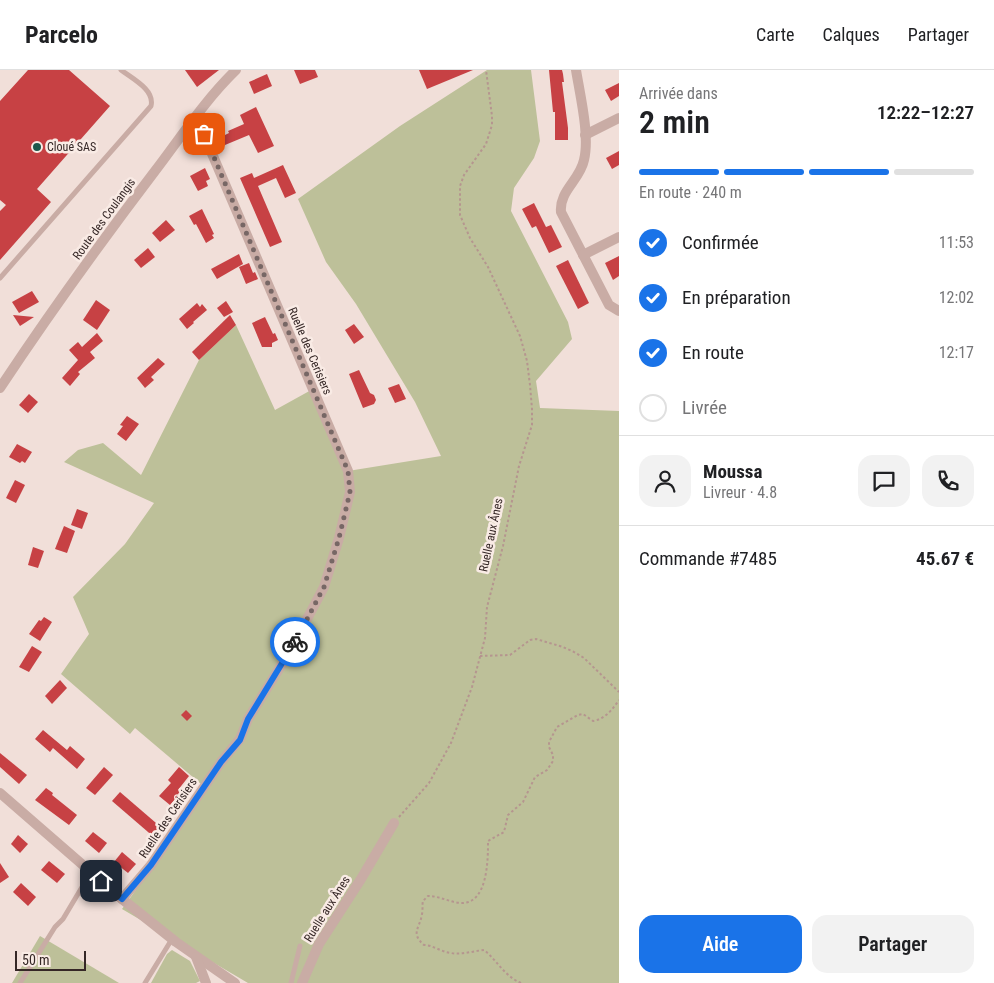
<!DOCTYPE html>
<html lang="fr">
<head>
<meta charset="utf-8">
<style>
	:root { --surface:#fff; --page:#f2f2f2; --text:#202124; --muted:#757577; --line:#e0e0e0; --accent:#1a73e8 }
	body { margin:0; font-family:"Roboto Condensed",sans-serif; background:var(--page); color:var(--text); height:100vh; display:flex; flex-direction:column; font-size:19px; white-space:nowrap }
	* { box-sizing:border-box; margin:0 }
	p { font-size:16px; color:var(--muted) }
	.icon { flex:none; width:28px; height:28px; fill:none; stroke:currentColor; stroke-width:2; stroke-linecap:round; stroke-linejoin:round }
	.map { position:relative; flex:1; overflow:hidden }
	.details { display:flex; flex-direction:column; background:var(--surface); width:375px }
	.details>* { flex:none }
	.scale { position:absolute; left:15px; bottom:12px; width:71px; box-sizing:border-box; padding-left:5px; border:2px solid #352726; border-top:0; font-size:14px; line-height:18px; white-space:nowrap; color:#352726; -webkit-text-stroke:4px #f9ebe5; paint-order:stroke }
	.pin { position:absolute; display:grid; place-items:center; width:42px; height:42px; color:#fff; margin:-21px; border-radius:10px; box-shadow:0 2px 8px #0006 }
	.courier { position:absolute; display:grid; place-items:center; width:50px; height:50px; margin:-25px; border:4px solid #1a73e8; border-radius:50%; background:#fff; color:#222; box-shadow:0 1px 6px #0007 }
	.headline em { font-style:normal; font-weight:600 }
	.headline div { display:flex; flex-direction:column-reverse }
	.headline { display:flex; align-items:center; justify-content:space-between; height:85px; padding:0 20px }
	h1 { font-size:32px; font-weight:600; line-height:38px }
	.bar { display:grid; grid-template-columns:repeat(4,1fr); gap:8px 5px; align-content:center; height:60px; padding:0 20px }
	.bar i { height:6px; border-radius:4px; background:var(--line) }
	.bar .current { background:var(--accent) }
	.bar p { grid-column:span 4 }
	.line { display:flex; align-items:center; gap:12px; padding:0 20px; border-top:1px solid var(--line) }
	.line div { flex:1 }
	.round { display:grid; place-items:center; flex:none; width:52px; height:52px; border-radius:15px; background:var(--page) }
	ol { padding:0 20px; list-style:none }
	li { display:flex; align-items:center; gap:15px; height:55px }
	li p { margin-inline-start:auto }
	li .icon { padding:5px; border-radius:50%; background:var(--accent); color:#fff; stroke-width:4 }
	li:last-child { color:var(--muted) }
	li i { width:28px; height:28px; border:2px solid var(--line); border-radius:50% }
	.primary-button { display:flex; gap:10px; margin-top:auto; padding:10px 20px }
	.primary-button a { flex:1; height:58px; border-radius:15px; background:var(--accent); color:#fff; font-size:20px; font-weight:600; line-height:58px; text-align:center }
	.primary-button a+a { background:var(--page); color:var(--text) }
	header { display:flex; align-items:center; gap:30px; box-sizing:border-box; height:70px; padding:0 25px; background:var(--surface); border-bottom:1px solid var(--line) }
	header strong { font-size:24px }
	nav { display:flex; gap:28px; margin-inline-start:auto; font-size:18px }
	main { display:flex; flex:1; min-height:0 }
	.map>svg:first-child { display:block }
	.green { fill:#bdc099 }
	.building { fill:#c74144 }
	.lines { fill:none; stroke-linecap:round; stroke-linejoin:round }
	.path { stroke:#b5958f; stroke-width:2; stroke-dasharray:2.5 2.5; stroke-linecap:butt }
	.service { stroke:#c9aca5; stroke-width:5 }
	.minor { stroke:#c9aca5; stroke-width:10 }
	.done { stroke:#776765; stroke-width:5; stroke-dasharray:0 9 }
	.route { stroke:#1a73e8; stroke-width:6 }
	.poi-dot { fill:#1c574b; stroke:#f9ebe5; stroke-width:2 }
	.labels { text-anchor:middle; stroke-width:5; stroke-linejoin:round; paint-order:stroke }
	.poi-label { font-size:12px; fill:#352726; stroke:#f9ebe5; text-anchor:start }
	.street-label { font-size:12px; fill:#352726; stroke:#f9ebe5 }
</style>
</head>
<body>
<header>
<strong>Parcelo</strong>
<nav><a>Carte</a><a>Calques</a><a>Partager</a></nav>
</header>
<main>
<div class="map">
<svg width="619" height="913" viewBox="0 0 619 913">
	<rect width="100%" height="100%" fill="#f1dfd9"/>
	<g class="green">
		<path d="M487 0H531L540 71 534 88 514 118 511 141 568 252 572 269 536 311 540 338 619 341V913H248L122 839 173 769 207 719 135 658 130 664 61 604 89 564 73 527 125 474 154 433 64 392 78 380 103 373 141 405 199 290 236 255 275 340 313 319 348 401 441 386 415 332 356 234 326 192 298 129 400 56Z"/>
		<path d="M40 866 119 913H12Z"/>
		<path d="M172 880 190 891 200 911 196 913H151L167 884Z"/>
	</g>
	<g class="building">
		<path d="M28 0H69L110 36 37 119 51 132 0 190V141L6 135 0 130V31Z"/>
		<path d="M185 0H219L197 17Z"/>
		<path d="M294 0H315L318 7 300 14Z"/>
		<path d="M419 0H473L427 19Z"/>
		<path d="M549 0H562L563 4 564 12H562L568 58V70H555V42H553Z"/>
		<path d="M267 4 272 16 254 24 249 12Z"/>
		<path d="M619 13V26L611 31 605 20Z"/>
		<path d="M256 37 274 76 258 83 249 65 225 75 221 67 229 63 228 61 244 54 240 45Z"/>
		<path d="M619 81V95L612 99 606 88Z"/>
		<path d="M283 95 296 123 285 128 276 108 258 116 282 172 270 177 240 108 252 103 254 108Z"/>
		<path d="M205 98 210 109 206 111 208 116 198 121 190 106Z"/>
		<path d="M534 133 546 157 551 155 562 177 549 183 536 156 532 158 522 139Z"/>
		<path d="M202 139 214 164 212 165 214 168 206 173 196 154 194 155 189 146Z"/>
		<path d="M166 150 175 160 160 172 152 163Z"/>
		<path d="M148 178 155 187 141 198 134 190Z"/>
		<path d="M239 184 243 194 217 209 211 199Z"/>
		<path d="M619 186V206L613 210 605 193Z"/>
		<path d="M568 190 589 233 578 239 556 196Z"/>
		<path d="M249 193 253 203 255 202 258 209 246 214 239 197Z"/>
		<path d="M32 221 39 232 19 243 12 232Z"/>
		<path d="M96 230 110 240 97 260 83 250Z"/>
		<path d="M226 231 233 242 224 247 217 238Z"/>
		<path d="M197 233 200 237 202 234 207 240 193 252 194 253 187 259 179 249Z"/>
		<path d="M13 245 34 247 20 256Z"/>
		<path d="M230 245 236 255 199 290 192 282Z"/>
		<path d="M265 247 273 264 275 263 278 270 272 273V277H262L252 253Z"/>
		<path d="M354 254 364 267 354 274 345 260Z"/>
		<path d="M97 263 103 271 90 282 95 288 78 302 80 304 70 316 62 308 78 290 69 280 78 272 82 277Z"/>
		<path d="M158 288 165 294 151 307 154 310 145 318 137 308Z"/>
		<path d="M359 300 370 323 374 325 376 330 374 334 363 338 349 304Z"/>
		<path d="M399 314 406 329 395 333 388 318Z"/>
		<path d="M29 324 38 332 28 343 19 335Z"/>
		<path d="M127 346 139 354 126 371 117 364 123 356 120 355Z"/>
		<path d="M17 374 32 382 25 393 22 391 20 393 9 387Z"/>
		<path d="M15 410 25 415 16 433 6 428Z"/>
		<path d="M77 439 88 443 82 459 71 455Z"/>
		<path d="M64 456 75 461 67 483 55 479Z"/>
		<path d="M33 477 44 481 38 498 28 495Z"/>
		<path d="M44 547 52 552 40 571 29 564 39 550 41 551Z"/>
		<path d="M32 576 42 582 29 602 19 597Z"/>
		<path d="M60 610 67 618 52 634 45 626Z"/>
		<path d="M186 640 192 646 187 651 181 645Z"/>
		<path d="M43 660 67 680 70 676 85 689 77 699 53 678 50 682 35 669Z"/>
		<path d="M0 683 27 705 19 714 0 697Z"/>
		<path d="M104 697 113 705 95 725 86 718Z"/>
		<path d="M179 697 189 706 178 720 184 725 179 731 176 728 170 735 159 726 171 713 168 710Z"/>
		<path d="M46 718 53 723 52 725 77 745 69 755 35 730Z"/>
		<path d="M120 722 163 759 155 768 112 731Z"/>
		<path d="M93 762 107 773 99 783 85 771Z"/>
		<path d="M18 765 28 774 20 783 11 774Z"/>
		<path d="M122 782 136 794 128 803 114 792Z"/>
		<path d="M49 791 65 804 57 813 41 800Z"/>
		<path d="M0 793 9 807 0 813Z"/>
		<path d="M21 813 36 827 28 836 13 822Z"/>
	</g>
	<g class="lines">
		<g class="path">
			<path d="M480 586 510 585 530 570 536 569 563 577 574 582 584 588 619 622"/>
			<path d="M399 747 429 713 451 673 472 617 485 568 487 537 503 476 519 396 532 355V339L530 315 527 291 520 266 488 197 470 168 460 145V116L464 105 486 74 492 55V46L486 0"/>
			<path d="M521 913C504 906 497 890 484 880 473 881 462 885 451 883 441 882 433 875 424 875 410 863 420 858 422 844 423 840 422 835 423 831L428 826C440 826 451 833 462 833 488 833 488 789 488 771L504 762 508 745 523 732 535 707 547 700 553 691V685L549 677V672L557 657 578 645 583 644 593 651C605 649 612 640 619 630"/>
		</g>
		<g class="service">
			<path d="M0 208 151 36C155 20 133 9 121 0"/>
			<path d="M20 913 55 857 63 849 91 802"/>
			<path d="M145 913 172 869"/>
			<path d="M291 913 300 876"/>
		</g>
		<g class="minor">
			<path d="M576 0C580 25 590 66 584 90 580 110 559 121 561 142L609 235 619 241"/>
			<path d="M585 65 619 48"/>
			<path d="M583 185 619 167"/>
			<path d="M0 318C49 244 101 172 155 101 181 67 205 30 236 0"/>
			<path d="M0 723 122 829 176 872 235 913"/>
			<path d="M122 829 151 795 221 692 240 669 248 649 290 581 324 517 339 468 350 422 348 401 204 65 195 49"/>
			<path d="M196 887 206 913"/>
			<path d="M302 913 319 874 361 809 394 753"/>
		</g>
	</g>
	<g class="lines">
		<path class="done" d="M204 64 348 401 350 422 339 468 324 517 295 572"/>
		<path class="route" d="M101 811 122 829 151 795 221 692 240 670 248 649 295 572"/>
	</g>
	<circle class="poi-dot" cx="37" cy="77" r="5"/>
	<g class="labels">
		<g class="poi-label">
			<text x="47" y="81">Cloué SAS</text>
		</g>
		<g class="street-label">
			<text transform="translate(104 149) rotate(-54)" y="4">Route des Coulangis</text>
			<text transform="translate(310 281) rotate(67)" y="4">Ruelle des Cerisiers</text>
			<text transform="translate(491 465) rotate(-78)" y="4">Ruelle aux Ânes</text>
			<text transform="translate(168 748) rotate(-56)" y="4">Ruelle des Cerisiers</text>
			<text transform="translate(327 839) rotate(-58)" y="4">Ruelle aux Ânes</text>
		</g>
	</g>
</svg>
<div class="scale">50 m</div>
<div class="pin" style="left:204px;top:64px;background:#ea580c"><svg class="icon" aria-label="bag" viewBox="0 0 24 24"><path d="M5 8h14l-1 12H6zM9 8a3 3 0 0 1 6 0"/></svg></div>
<div class="pin" style="left:101px;top:811px;background:#1f2937"><svg class="icon" aria-label="home" viewBox="0 0 24 24"><path d="M3 11l9-7 9 7M6 9v11h12V9"/></svg></div>
<div class="courier" style="left:295px;top:572px"><svg class="icon" aria-label="bike" viewBox="0 0 24 24"><circle cx="6" cy="16" r="4"/><circle cx="18" cy="16" r="4"/><path d="M6 16l4-8h5l3 8M10 8l3 8H6M13 5h3"/></svg></div>
</div>
<section class="details">
<div class="headline"><div><h1>2 min</h1><p>Arrivée dans</p></div><em>12:22–12:27</em></div>
<div class="bar"><i class="current"></i><i class="current"></i><i class="current"></i><i></i><p>En route · 240 m</p></div>
<ol>
<li><svg class="icon" aria-label="check" viewBox="0 0 24 24"><path d="M5 12l5 5 9-10"/></svg>Confirmée<p>11:53</p></li>
<li><svg class="icon" aria-label="check" viewBox="0 0 24 24"><path d="M5 12l5 5 9-10"/></svg>En préparation<p>12:02</p></li>
<li><svg class="icon" aria-label="check" viewBox="0 0 24 24"><path d="M5 12l5 5 9-10"/></svg>En route<p>12:17</p></li>
<li><i></i>Livrée</li>
</ol>
<div class="line" style="height:90px"><a class="round"><svg class="icon" aria-label="person" viewBox="0 0 24 24"><circle cx="12" cy="8" r="4"/><path d="M4 21q1-7 8-7t8 7"/></svg></a><div><b>Moussa</b><p>Livreur · 4.8</p></div><a class="round"><svg class="icon" aria-label="chat" viewBox="0 0 24 24"><path d="M4 5h16v11H9l-5 4z"/></svg></a><a class="round"><svg class="icon" aria-label="phone" viewBox="0 0 24 24"><path d="M5 4h4l2 5-3 2q2 4 5 5l2-3 5 2v4C11 20 4 13 5 4z"/></svg></a></div>
<div class="line" style="height:65px"><div>Commande #7485</div><b>45.67 €</b></div>
<div class="primary-button"><a>Aide</a><a>Partager</a></div>
</section>
</main>
</body>
</html>
